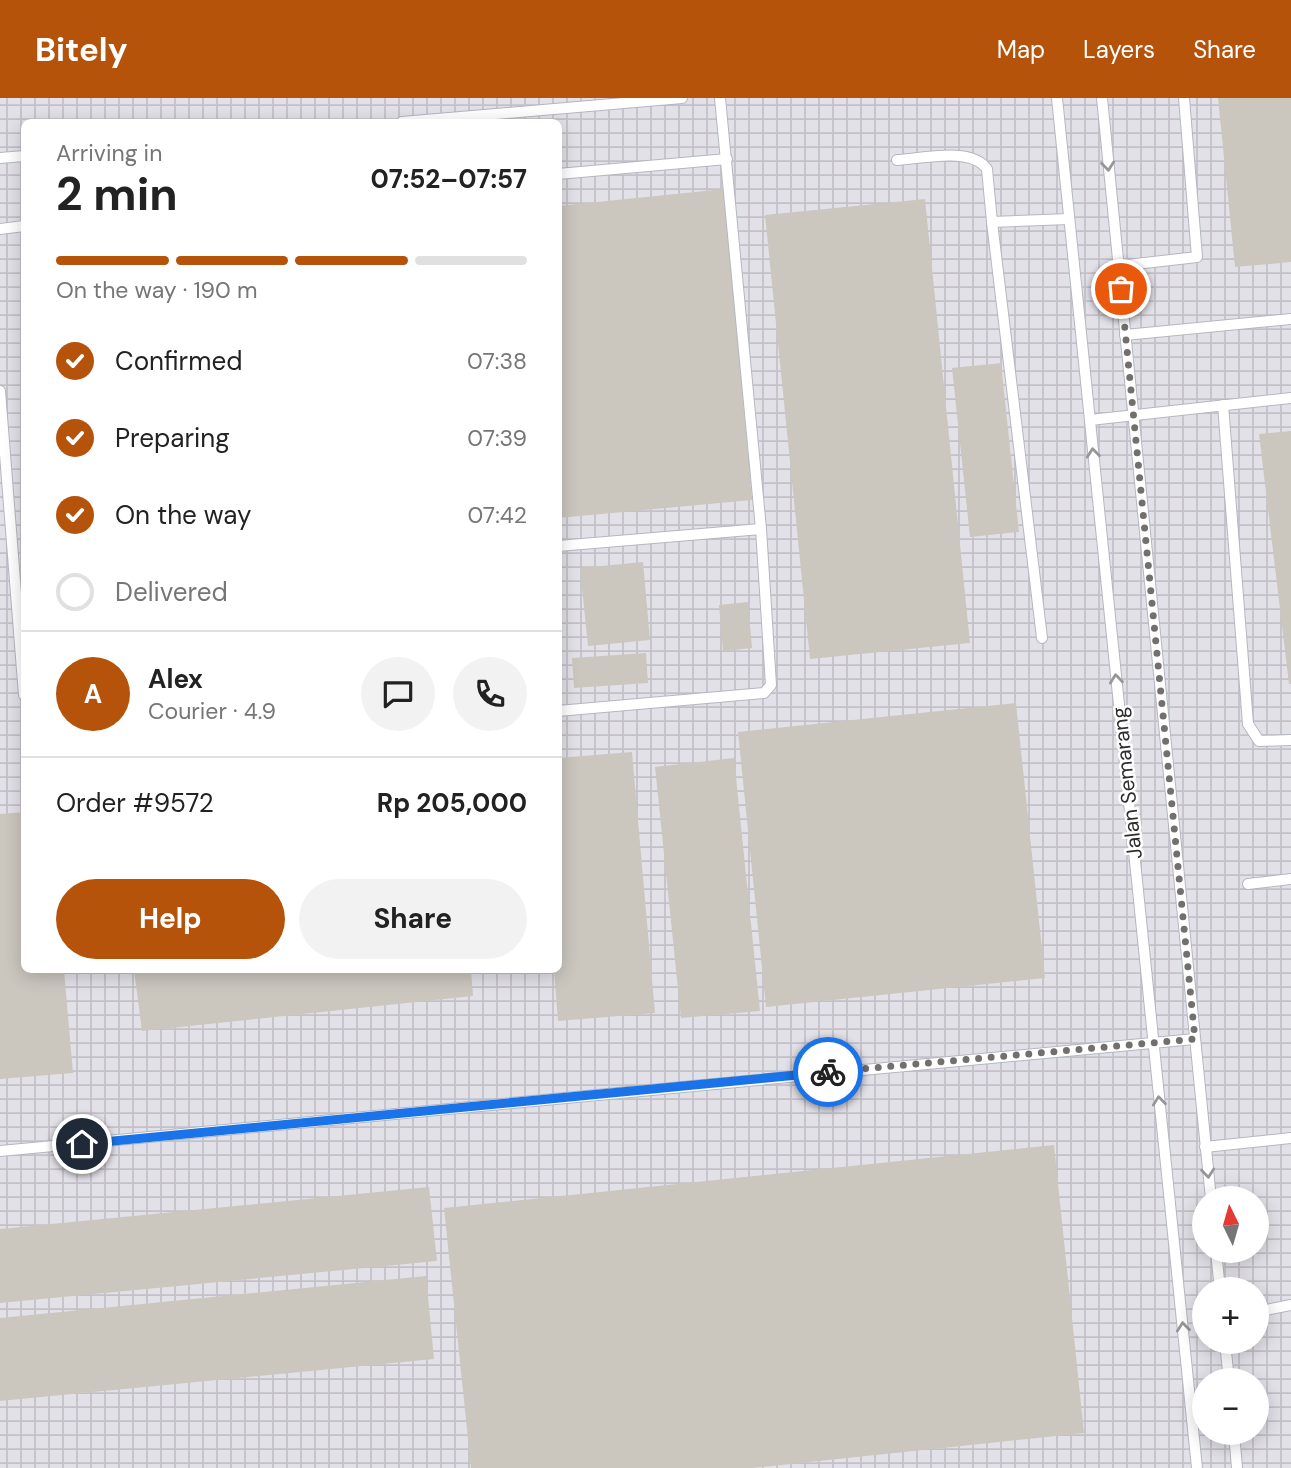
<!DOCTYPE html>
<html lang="en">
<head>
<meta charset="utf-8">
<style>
	:root { --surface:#fff; --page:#f2f2f2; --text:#222; --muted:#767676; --line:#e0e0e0; --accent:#b45309 }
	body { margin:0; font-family:"DM Sans",sans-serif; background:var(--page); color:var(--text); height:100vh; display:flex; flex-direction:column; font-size:26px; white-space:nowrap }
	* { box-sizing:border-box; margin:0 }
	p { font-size:23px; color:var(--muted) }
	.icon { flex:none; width:38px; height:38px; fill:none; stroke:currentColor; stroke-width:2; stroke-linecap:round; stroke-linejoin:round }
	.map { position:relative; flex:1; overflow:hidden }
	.sheet { position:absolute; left:21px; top:21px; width:541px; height:854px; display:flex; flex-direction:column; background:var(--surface); border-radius:10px; box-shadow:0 4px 18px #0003 }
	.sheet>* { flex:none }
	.needle { width:46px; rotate:355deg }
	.tools { position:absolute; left:1192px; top:1088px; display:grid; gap:14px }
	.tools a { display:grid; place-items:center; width:77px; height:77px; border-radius:50%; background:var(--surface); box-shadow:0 4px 18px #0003; font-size:35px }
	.pin { position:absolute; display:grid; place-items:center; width:60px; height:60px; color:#fff; margin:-30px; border:4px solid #fff; border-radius:50%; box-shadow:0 2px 7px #0007 }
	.courier { position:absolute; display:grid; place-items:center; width:70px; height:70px; margin:-35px; border:5px solid #1a73e8; border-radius:50%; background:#fff; color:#222; box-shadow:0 2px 9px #0007 }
	.headline em { font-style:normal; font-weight:700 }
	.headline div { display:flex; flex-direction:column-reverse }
	.headline { display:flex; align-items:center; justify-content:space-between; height:119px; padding:0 35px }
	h1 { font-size:46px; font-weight:700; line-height:52px }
	.bar { display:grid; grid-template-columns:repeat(4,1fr); gap:10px 7px; align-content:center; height:84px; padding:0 35px }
	.bar i { height:9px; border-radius:5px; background:var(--line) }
	.bar .current { background:var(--accent) }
	.bar p { grid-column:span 4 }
	.line { display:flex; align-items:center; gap:18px; padding:0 35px; border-top:2px solid var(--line) }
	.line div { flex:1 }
	.round { display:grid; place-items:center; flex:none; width:74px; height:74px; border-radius:37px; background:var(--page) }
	ol { padding:0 35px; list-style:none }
	li { display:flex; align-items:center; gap:21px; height:77px }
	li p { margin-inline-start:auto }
	li .icon { padding:7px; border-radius:50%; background:var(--accent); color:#fff; stroke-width:4 }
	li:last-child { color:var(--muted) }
	li i { width:38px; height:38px; border:4px solid var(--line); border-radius:50% }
	.action { display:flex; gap:14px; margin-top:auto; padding:14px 35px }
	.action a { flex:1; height:80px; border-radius:42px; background:var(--accent); color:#fff; font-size:28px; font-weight:700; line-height:80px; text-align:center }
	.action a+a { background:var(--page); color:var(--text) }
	header { display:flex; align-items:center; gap:42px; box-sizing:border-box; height:98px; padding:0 35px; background:var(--accent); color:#fff }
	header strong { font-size:33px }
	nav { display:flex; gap:38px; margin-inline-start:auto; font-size:24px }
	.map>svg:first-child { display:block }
	.industrial { fill:url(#industrial-grid); fill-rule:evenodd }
	.building { fill:#cbc7bf }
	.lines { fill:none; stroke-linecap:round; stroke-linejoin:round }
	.lane-casing { stroke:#b4b7c1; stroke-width:12 }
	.lane { stroke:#fff; stroke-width:10 }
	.oneway { stroke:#969696 }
	.done { stroke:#726f6d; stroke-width:7; stroke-dasharray:0 12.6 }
	.route { stroke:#1a73e8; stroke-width:9 }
	.labels { text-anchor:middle; stroke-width:5; stroke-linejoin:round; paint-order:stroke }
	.street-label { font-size:21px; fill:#2e2e2e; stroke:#fff }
</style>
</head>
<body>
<header>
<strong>Bitely</strong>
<nav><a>Map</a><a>Layers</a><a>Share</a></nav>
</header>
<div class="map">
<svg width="1291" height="1370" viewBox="0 0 1291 1370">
	<defs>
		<pattern id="industrial-grid" width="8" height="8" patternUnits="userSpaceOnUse" patternTransform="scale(1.75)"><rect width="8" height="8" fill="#e3e1e8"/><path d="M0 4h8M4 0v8" fill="none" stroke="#c3c1c7"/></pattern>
	</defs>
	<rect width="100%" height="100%" fill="#efe9e1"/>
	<path class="industrial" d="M0 0H1291V1370H0ZM24 24H558V872H24ZM1204 1101H1256V1153H1204ZM1204 1192H1256V1244H1204ZM1204 1283H1256V1335H1204Z"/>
	<g class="building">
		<path d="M1218 0H1291V164L1235 169Z"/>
		<path d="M724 91 752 402 558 420V108Z"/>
		<path d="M925 101 970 545 810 561 765 117Z"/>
		<path d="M1001 265 1019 434 970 439 952 270Z"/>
		<path d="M1291 333V586H1289L1259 336Z"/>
		<path d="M643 464 650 542 588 548 580 470Z"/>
		<path d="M748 504 752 550 723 553 719 507Z"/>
		<path d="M646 555 648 585 574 590 572 560Z"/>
		<path d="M1016 605 1045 880 766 909 738 634Z"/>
		<path d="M632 654 655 915 558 923 554 872H558V660Z"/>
		<path d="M734 660 760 913 681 920 655 669Z"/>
		<path d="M24 714V872H64L73 975 0 981V716Z"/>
		<path d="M134 872H471L473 898 142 933Z"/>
		<path d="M1054 1047 1084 1335 753 1370H471L444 1110Z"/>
		<path d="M429 1089 437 1163 0 1205V1131Z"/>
		<path d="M426 1178 434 1261 0 1303V1220Z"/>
	</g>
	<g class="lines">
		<g class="lane-casing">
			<g id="lane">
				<path d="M1057 0 1197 1370"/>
				<path d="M1102 0 1211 1101"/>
				<path d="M402 24 682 0"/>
				<path d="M0 60 24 58"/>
				<path d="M897 62C921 61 971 48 987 71L992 124 1069 121"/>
				<path d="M558 76 727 61"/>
				<path d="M992 124 1042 540"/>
				<path d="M0 131 24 128"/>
				<path d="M1118 168 1197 159 1184 0"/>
				<path d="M1125 237 1291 221"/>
				<path d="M0 293 24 597"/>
				<path d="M1223 307 1248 626 1259 643 1291 642"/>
				<path d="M1090 322 1291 300"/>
				<path d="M558 448 761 431"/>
				<path d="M558 613 764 595 771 587 761 431 720 0"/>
				<path d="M1248 786 1291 781"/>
				<path d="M1205 1049 1291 1040"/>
				<path d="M0 1053 1195 941"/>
				<path d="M1216 1153 1220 1192"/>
				<path d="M1256 1214 1291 1207"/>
				<path d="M1225 1244 1229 1283"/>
				<path d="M1234 1335 1237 1370"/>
			</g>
		</g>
		<use href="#lane" class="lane"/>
	</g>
	<defs><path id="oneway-chevron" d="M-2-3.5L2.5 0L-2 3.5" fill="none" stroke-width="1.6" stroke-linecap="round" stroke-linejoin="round" transform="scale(1.75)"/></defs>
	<g class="oneway">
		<use href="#oneway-chevron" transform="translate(1108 68) rotate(84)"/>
		<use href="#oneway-chevron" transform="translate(1093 355) rotate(-96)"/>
		<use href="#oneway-chevron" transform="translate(1116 581) rotate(-96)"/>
		<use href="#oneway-chevron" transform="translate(1159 1003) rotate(-96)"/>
		<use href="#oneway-chevron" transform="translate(1208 1075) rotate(84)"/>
		<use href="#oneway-chevron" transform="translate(1183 1229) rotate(-96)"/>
	</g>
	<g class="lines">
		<path class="done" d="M828 974 1195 941 1121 191"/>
		<path class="route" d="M82 1046 828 974"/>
	</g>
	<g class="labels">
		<g class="street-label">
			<text transform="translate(1127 685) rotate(-96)" y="7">Jalan Semarang</text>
		</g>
	</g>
</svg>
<div class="tools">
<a><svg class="needle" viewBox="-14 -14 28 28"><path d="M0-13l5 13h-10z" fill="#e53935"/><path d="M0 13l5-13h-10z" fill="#767676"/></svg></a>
<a>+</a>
<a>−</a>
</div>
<div class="pin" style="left:1121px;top:191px;background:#ea580c"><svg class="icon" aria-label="bag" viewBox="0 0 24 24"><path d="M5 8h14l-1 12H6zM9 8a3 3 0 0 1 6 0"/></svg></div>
<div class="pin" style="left:82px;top:1046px;background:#1f2937"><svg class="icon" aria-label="home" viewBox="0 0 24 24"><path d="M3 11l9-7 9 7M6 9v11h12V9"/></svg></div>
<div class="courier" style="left:828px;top:974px"><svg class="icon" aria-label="bike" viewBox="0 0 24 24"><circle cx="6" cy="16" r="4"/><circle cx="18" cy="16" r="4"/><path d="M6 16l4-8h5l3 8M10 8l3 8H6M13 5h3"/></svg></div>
<section class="sheet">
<div class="headline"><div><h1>2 min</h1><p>Arriving in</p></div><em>07:52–07:57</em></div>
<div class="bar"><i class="current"></i><i class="current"></i><i class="current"></i><i></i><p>On the way · 190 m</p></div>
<ol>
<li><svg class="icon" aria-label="check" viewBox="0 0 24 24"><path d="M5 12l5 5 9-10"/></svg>Confirmed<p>07:38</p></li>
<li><svg class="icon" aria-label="check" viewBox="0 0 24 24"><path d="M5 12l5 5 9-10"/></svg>Preparing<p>07:39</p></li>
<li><svg class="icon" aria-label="check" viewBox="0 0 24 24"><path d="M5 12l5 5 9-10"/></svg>On the way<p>07:42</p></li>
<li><i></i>Delivered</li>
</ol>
<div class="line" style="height:126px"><b class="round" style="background:var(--accent);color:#fff">A</b><div><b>Alex</b><p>Courier · 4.9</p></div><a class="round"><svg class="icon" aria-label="chat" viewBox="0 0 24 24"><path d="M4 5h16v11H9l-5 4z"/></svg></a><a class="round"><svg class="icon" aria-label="phone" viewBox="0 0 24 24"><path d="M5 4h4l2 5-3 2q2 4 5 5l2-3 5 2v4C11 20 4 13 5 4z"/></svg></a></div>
<div class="line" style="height:91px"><div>Order #9572</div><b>Rp 205,000</b></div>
<div class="action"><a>Help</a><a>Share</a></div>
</section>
</div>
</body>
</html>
